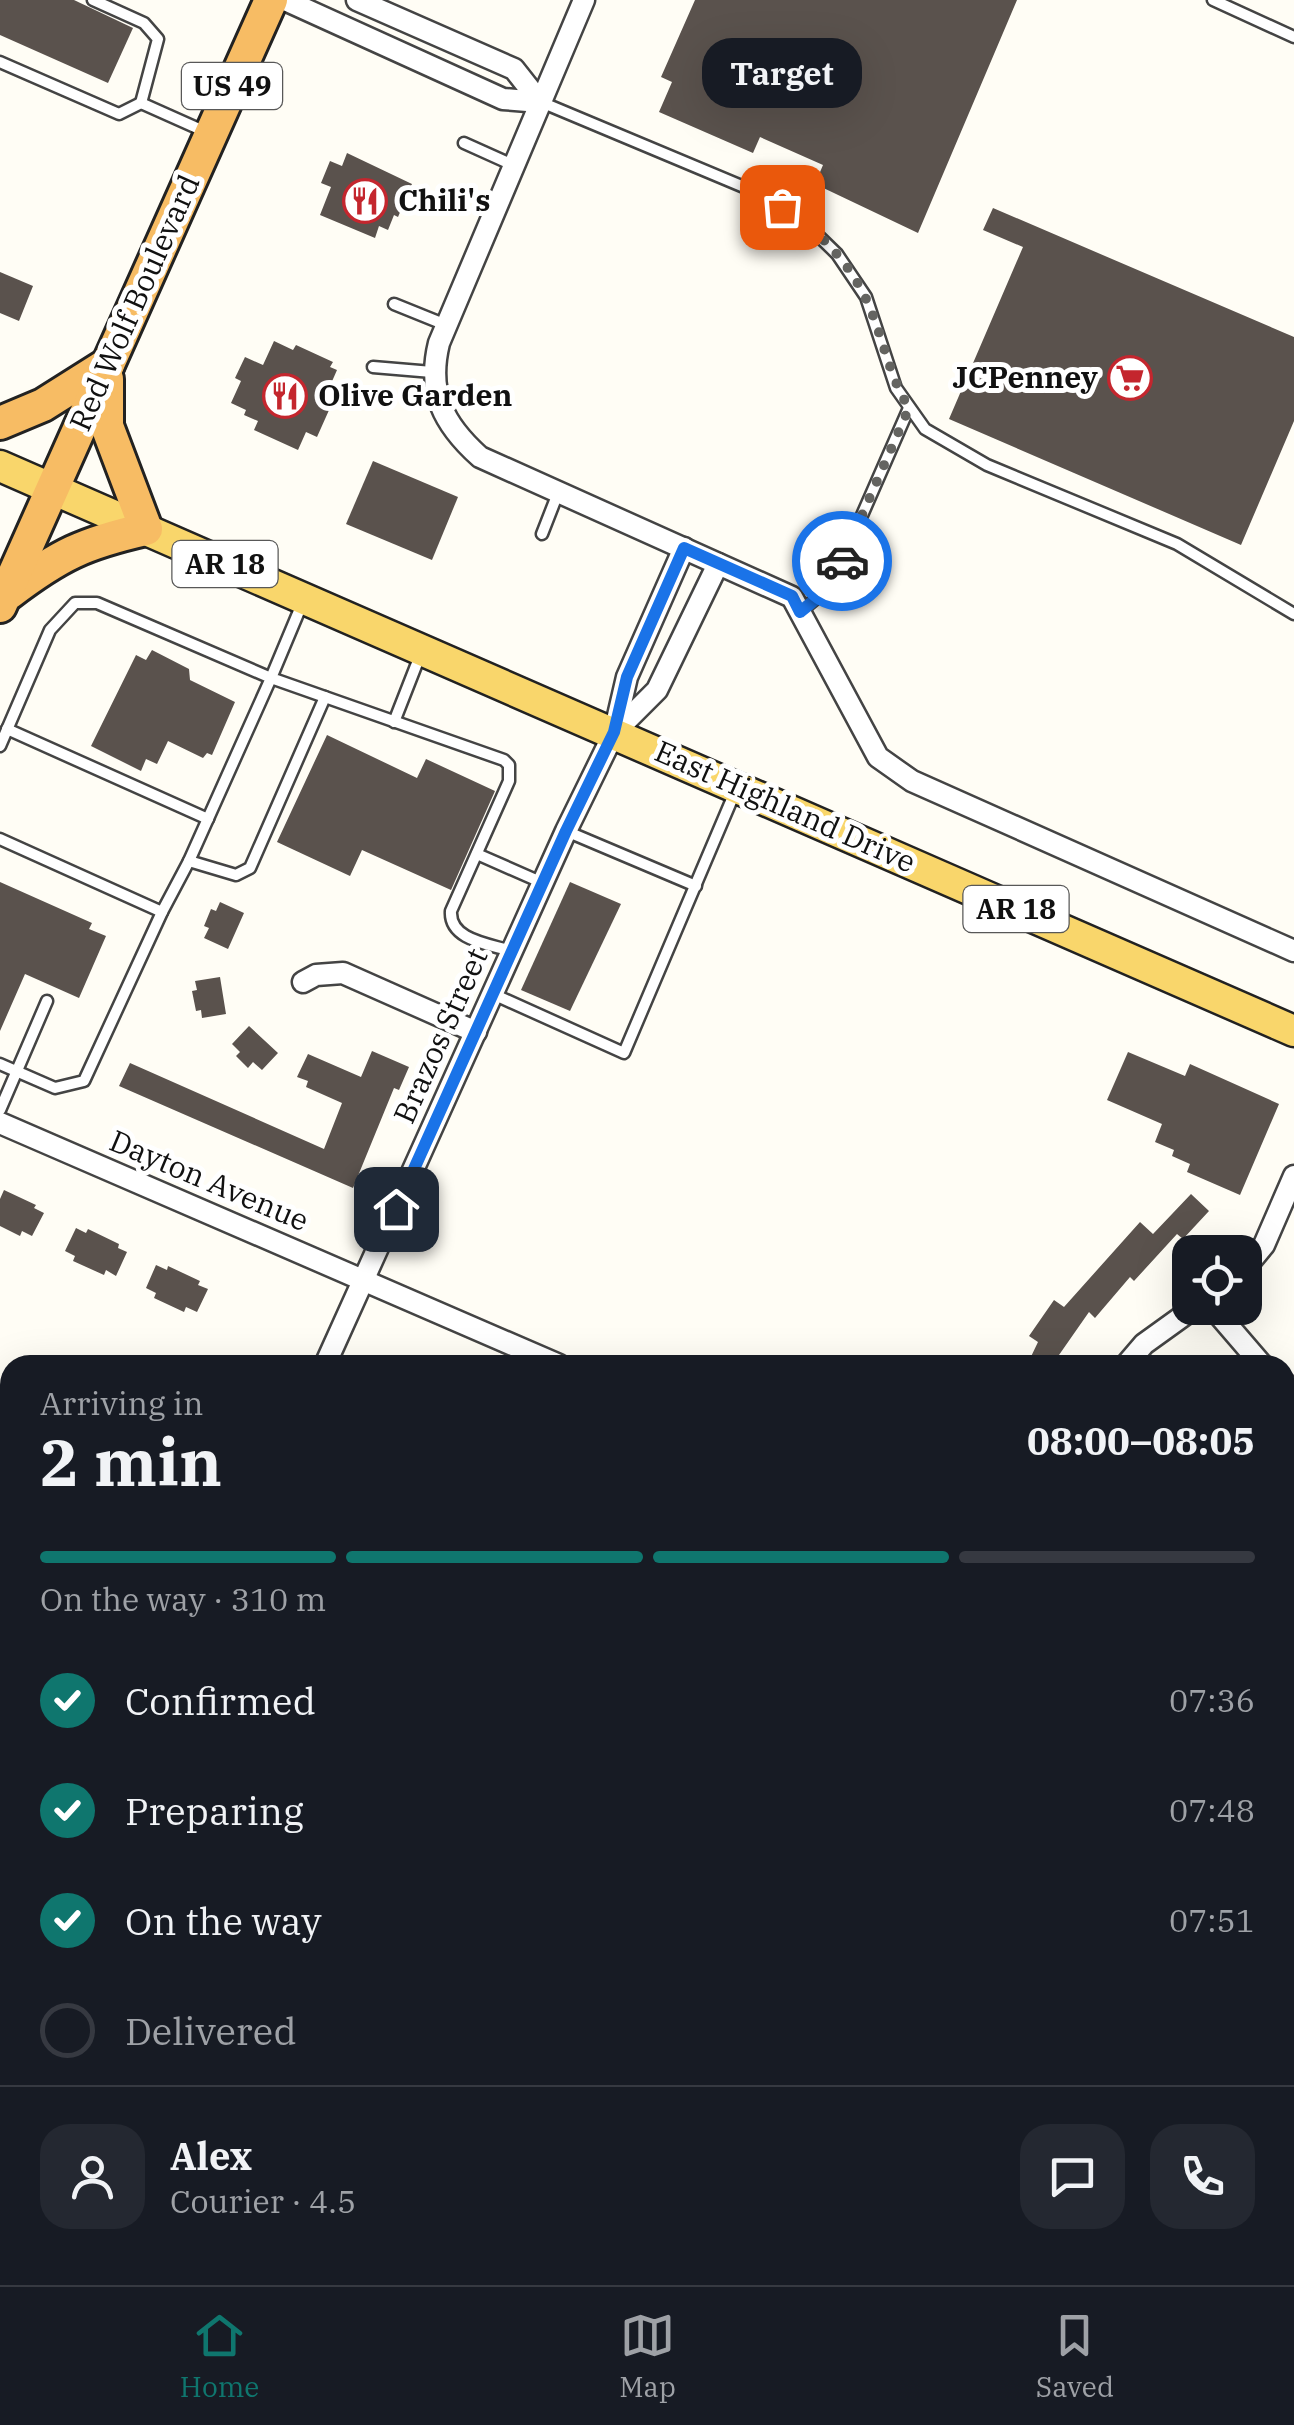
<!DOCTYPE html>
<html lang="en">
<head>
<meta charset="utf-8">
<style>
	:root { --surface:#171b24; --page:#242831; --text:#f1f3f6; --muted:#9ea1a6; --line:#363941; --accent:#0f766e }
	body { margin:0; font-family:"IBM Plex Serif",serif; background:var(--page); color:var(--text); height:100vh; display:flex; flex-direction:column; font-size:38px; white-space:nowrap }
	* { box-sizing:border-box; margin:0 }
	p { font-size:32px; color:var(--muted) }
	.icon { flex:none; width:55px; height:55px; fill:none; stroke:currentColor; stroke-width:2; stroke-linecap:round; stroke-linejoin:round }
	.map { position:relative; flex:1; overflow:hidden }
	.side { position:absolute; left:0px; top:1355px; width:1295px; height:930px; display:flex; flex-direction:column; background:var(--surface); border-radius:30px 30px 0 0; box-shadow:0 10px 40px #0002 }
	.side>* { flex:none }
	.controls { position:absolute; left:1172px; top:1235px; display:grid; gap:20px }
	.controls a { display:grid; place-items:center; width:90px; height:90px; border-radius:20px; background:var(--surface); box-shadow:0 10px 40px #0002; font-size:50px }
	.pin { position:absolute; display:grid; place-items:center; width:85px; height:85px; color:#fff; margin:-42px; border-radius:20px; box-shadow:0 5px 15px #0006 }
	.courier { position:absolute; display:grid; place-items:center; width:100px; height:100px; margin:-50px; border:8px solid #1a73e8; border-radius:50%; background:#fff; color:#222; box-shadow:0 2px 12px #0007 }
	.bubble { position:absolute; height:70px; border-radius:30px; background:var(--surface); box-shadow:0 10px 40px #0002; font-size:32px; font-weight:800; line-height:70px; text-align:center }
	.summary em { font-style:normal; font-weight:800 }
	.summary div { display:flex; flex-direction:column-reverse }
	.summary { display:flex; align-items:center; justify-content:space-between; height:170px; padding:0 40px }
	h1 { font-size:65px; font-weight:800; line-height:75px }
	.bar { display:grid; grid-template-columns:repeat(4,1fr); gap:15px 10px; align-content:center; height:120px; padding:0 40px }
	.bar i { height:12px; border-radius:8px; background:var(--line) }
	.bar .on { background:var(--accent) }
	.bar p { grid-column:span 4 }
	.line { display:flex; align-items:center; gap:25px; padding:0 40px; border-top:2px solid var(--line) }
	.line div { flex:1 }
	.round { display:grid; place-items:center; flex:none; width:105px; height:105px; border-radius:30px; background:var(--page) }
	ol { padding:0 40px; list-style:none }
	li { display:flex; align-items:center; gap:30px; height:110px }
	li p { margin-inline-start:auto }
	li .icon { padding:10px; border-radius:50%; background:var(--accent); color:#fff; stroke-width:4 }
	li:last-child { color:var(--muted) }
	li i { width:55px; height:55px; border:5px solid var(--line); border-radius:50% }
	.tab-bar { display:flex; justify-content:space-around; align-items:center; height:140px; border-top:2px solid var(--line); background:var(--surface); font-size:28px; color:var(--muted) }
	.tab-bar a { display:grid; justify-items:center; gap:5px }
	.tab-bar .on { color:var(--accent) }
	.map>svg:first-child { display:block }
	.building { fill:#5a524d }
	.lines { fill:none; stroke-linecap:round; stroke-linejoin:round }
	.service-casing { stroke:#444; stroke-width:15 }
	.minor-casing { stroke:#444; stroke-width:25 }
	.primary-casing { stroke:#222; stroke-width:35 }
	.trunk-casing { stroke:#222; stroke-width:38 }
	.service { stroke:#fff; stroke-width:10 }
	.minor { stroke:#fff; stroke-width:20 }
	.primary { stroke:#f9d66b; stroke-width:30 }
	.trunk { stroke:#f7bc64; stroke-width:32 }
	.done { stroke:#646461; stroke-width:10; stroke-dasharray:0 18 }
	.route { stroke:#1a73e8; stroke-width:12 }
	.labels { text-anchor:middle; stroke-width:10; stroke-linejoin:round; paint-order:stroke }
	.shield { fill:#fff; stroke:#585858; stroke-width:2.5 }
	.shield-label { font-size:28px; font-weight:bold; fill:#111 }
	.poi-label { font-size:30px; font-weight:bold; fill:#111; stroke:#fff; text-anchor:start }
	.street-label { font-size:30px; fill:#111; stroke:#fff }
</style>
</head>
<body>
<div class="map">
<svg width="1294" height="2285" viewBox="0 0 1294 2285">
	<rect width="100%" height="100%" fill="#fffdf5"/>
	<g class="building">
		<path d="M0 0H74L133 28 108 83 0 35Z"/>
		<path d="M695 0H1017L918 233 815 184 823 165 760 137 753 153 659 112 672 82 661 77Z"/>
		<path d="M347 153 412 184 398 217 394 215 388 230 379 226 375 238 320 215 331 187 321 183 330 161 342 166Z"/>
		<path d="M993 208 1294 337V421L1241 545 949 419 1023 247 983 230Z"/>
		<path d="M0 272 33 286 19 321 0 313Z"/>
		<path d="M274 341 293 350 296 345 333 362 330 367 337 370 330 386 338 390 317 437 306 432 298 450 254 430 258 421 244 415 246 410 231 403 241 381 235 378 245 357 263 365Z"/>
		<path d="M373 461 458 497 432 560 346 524Z"/>
		<path d="M152 650 189 669 190 680 235 702 212 755 207 753 203 758 168 741 157 764 146 759 141 771 91 746 136 655 146 660Z"/>
		<path d="M327 735 417 778 426 759 495 791 451 890 362 850 350 876 277 842Z"/>
		<path d="M0 882 92 923 89 929 106 936 79 998 25 974 0 1031Z"/>
		<path d="M570 882 621 904 570 1011 521 990Z"/>
		<path d="M220 902 244 913 228 949 204 938 209 928 204 926 211 909 216 911Z"/>
		<path d="M220 977 226 1014 202 1018 201 1010 196 1011 192 991 197 990 195 981Z"/>
		<path d="M249 1026 278 1053 262 1070 253 1062 248 1068 236 1056 240 1052 232 1044Z"/>
		<path d="M372 1051 409 1067 399 1090 394 1088 353 1188 119 1086 130 1063 324 1149 342 1103 306 1087 308 1081 297 1077 308 1054 361 1077Z"/>
		<path d="M1128 1052 1185 1076 1190 1064 1279 1104 1240 1195 1187 1172 1190 1164 1172 1156 1174 1150 1155 1142 1162 1124 1107 1100Z"/>
		<path d="M4 1190 36 1205 34 1208 44 1213 32 1236 22 1231 20 1236 0 1226V1199Z"/>
		<path d="M1191 1194 1209 1211 1183 1239 1177 1234 1134 1281 1130 1277 1095 1318 1089 1312 1052 1365H1027L1038 1342 1029 1336 1054 1300 1064 1307 1140 1222 1153 1234Z"/>
		<path d="M76 1228 86 1233 88 1229 119 1244 118 1248 127 1252 116 1276 106 1270 104 1275 73 1261 75 1256 65 1251Z"/>
		<path d="M156 1265 167 1270 168 1266 200 1281 198 1285 208 1289 197 1312 186 1307 184 1312 154 1298 156 1293 146 1288Z"/>
	</g>
	<g class="lines">
		<g class="service-casing">
			<g id="service">
				<path d="M93 0 144 23 158 39 141 103"/>
				<path d="M1213 0 1294 37"/>
				<path d="M0 62 119 114 141 103 206 132"/>
				<path d="M541 102 763 195 802 220 837 254 866 297 896 388 925 429 987 465 1177 544 1294 614"/>
				<path d="M464 143 513 165"/>
				<path d="M394 304 446 325"/>
				<path d="M373 367 432 372"/>
				<path d="M542 534 558 493"/>
				<path d="M302 604 271 678 504 760 509 765V781L451 911C449 940 489 944 511 951"/>
				<path d="M801 611 831 586 909 408"/>
				<path d="M394 722 421 653"/>
				<path d="M7 729 208 819"/>
				<path d="M0 746 50 630 75 603H97L271 678 189 861 162 912 0 839"/>
				<path d="M566 831 696 886"/>
				<path d="M477 854 543 883"/>
				<path d="M189 861 236 875 250 868 325 697"/>
				<path d="M493 994 624 1053 735 792"/>
				<path d="M0 1064 55 1088 84 1081 162 912"/>
				<path d="M0 1110 47 1001"/>
			</g>
		</g>
		<g class="minor-casing">
			<g id="minor">
				<path d="M285 0 503 99 540 102"/>
				<path d="M357 0 514 69 540 102"/>
				<path d="M584 0 439 343C427 392 443 424 480 457L792 597 878 757 912 781 1294 951"/>
				<path d="M616 731 657 690 718 564"/>
				<path d="M303 982 316 975 343 973 476 1032"/>
				<path d="M0 1123 559 1365"/>
				<path d="M1245 1268 1264 1245 1294 1176"/>
				<path d="M1213 1308 1262 1365"/>
				<path d="M325 1365 566 831 614 733 627 677 684 548"/>
				<path d="M1126 1365 1144 1344 1194 1308"/>
				<path d="M1285 1384 1294 1389"/>
				<path d="M0 1472 10 1476"/>
				<path d="M1285 1682 1294 1686"/>
				<path d="M0 1911 10 1916"/>
				<path d="M1285 1977 1294 1981"/>
				<path d="M0 2040 10 2026"/>
				<path d="M0 2168 10 2172"/>
				<path d="M243 2275 266 2285"/>
				<path d="M825 2285 830 2275"/>
			</g>
		</g>
		<g class="primary-casing">
			<path id="primary" d="M0 466 1294 1031"/>
		</g>
		<g class="trunk-casing">
			<g id="trunk">
				<path d="M0 423 43 405 108 364"/>
				<path d="M9 593C59 555 84 543 146 529L107 426V379"/>
				<path d="M0 606 271 0"/>
			</g>
		</g>
		<use href="#service" class="service"/>
		<use href="#minor" class="minor"/>
		<use href="#primary" class="primary"/>
		<use href="#trunk" class="trunk"/>
	</g>
	<g class="lines">
		<path class="done" d="M782 207C817 229 849 262 866 299 883 335 888 374 909 408L842 561"/>
		<path class="route" d="M396 1209 566 831 614 732 627 677 684 548 792 596 800 612 832 586 842 561"/>
	</g>
	<defs>
		<g id="restaurant-ring" transform="scale(2.25)"><circle r="9.5" fill="#fff" stroke="#c4262e" stroke-width="1.5"/><path d="M-5-6h1v4h1v-4h1v4h1v-4h1v5L-1.5 .5V6h-2V.5L-5-1ZM5-6V6H3V1.5H1.5Q1.5-4 5-6Z" fill="#c4262e"/></g>
		<g id="supermarket-ring" transform="scale(2.25)"><circle r="9.5" fill="#fff" stroke="#c4262e" stroke-width="1.5"/><path d="M-6-5.5h2.5l.6 2H6L4.5 2H-2.5L-4.4-4H-6ZM-1.5 3.2a1.3 1.3 0 1 0 .1 0ZM3 3.2a1.3 1.3 0 1 0 .1 0Z" fill="#c4262e"/></g>
	</defs>
	<g fill-rule="evenodd">
		<use href="#restaurant-ring" x="365" y="201"/>
		<use href="#supermarket-ring" x="1130" y="378"/>
		<use href="#restaurant-ring" x="285" y="396"/>
	</g>
	<g class="labels">
		<g class="shield">
			<rect x="182" y="63" width="100" height="46" rx="8"/>
			<rect x="172.5" y="541" width="105" height="46" rx="8"/>
			<rect x="963.5" y="886" width="105" height="46" rx="8"/>
		</g>
		<g class="shield-label">
			<text x="232" y="96">US 49</text>
			<text x="225" y="574">AR 18</text>
			<text x="1016" y="919">AR 18</text>
		</g>
		<g class="poi-label">
			<text x="398" y="211">Chili's</text>
			<text x="1098" y="388" text-anchor="end">JCPenney</text>
			<text x="318" y="406">Olive Garden</text>
		</g>
		<g class="street-label">
			<text transform="translate(135 303) rotate(-66)" y="10">Red Wolf Boulevard</text>
			<text transform="translate(785 807) rotate(24)" y="10">East Highland Drive</text>
			<text transform="translate(441 1036) rotate(-66)" y="10">Brazos Street</text>
			<text transform="translate(209 1181) rotate(23)" y="10">Dayton Avenue</text>
		</g>
	</g>
</svg>
<div class="controls">
<a><svg class="icon" aria-label="locate" viewBox="0 0 24 24"><circle cx="12" cy="12" r="6"/><path d="M12 2v4M12 18v4M2 12h4M18 12h4"/></svg></a>
</div>
<div class="pin" style="left:782px;top:207px;background:#ea580c"><svg class="icon" aria-label="bag" viewBox="0 0 24 24"><path d="M5 8h14l-1 12H6zM9 8a3 3 0 0 1 6 0"/></svg></div>
<div class="pin" style="left:396px;top:1209px;background:#1f2937"><svg class="icon" aria-label="home" viewBox="0 0 24 24"><path d="M3 11l9-7 9 7M6 9v11h12V9"/></svg></div>
<div class="courier" style="left:842px;top:561px"><svg class="icon" aria-label="car" viewBox="0 0 24 24"><path d="M5 17H2v-5l4-1 3-4h7l3 4 3 1v5h-3M9 17h6M6 11h13"/><circle cx="7" cy="17" r="2"/><circle cx="17" cy="17" r="2"/></svg></div>
<div class="bubble" style="left:702px;top:38px;width:160px">Target</div>
<section class="side">
<div class="summary"><div><h1>2 min</h1><p>Arriving in</p></div><em>08:00–08:05</em></div>
<div class="bar"><i class="on"></i><i class="on"></i><i class="on"></i><i></i><p>On the way · 310 m</p></div>
<ol>
<li><svg class="icon" aria-label="check" viewBox="0 0 24 24"><path d="M5 12l5 5 9-10"/></svg>Confirmed<p>07:36</p></li>
<li><svg class="icon" aria-label="check" viewBox="0 0 24 24"><path d="M5 12l5 5 9-10"/></svg>Preparing<p>07:48</p></li>
<li><svg class="icon" aria-label="check" viewBox="0 0 24 24"><path d="M5 12l5 5 9-10"/></svg>On the way<p>07:51</p></li>
<li><i></i>Delivered</li>
</ol>
<div class="line" style="height:180px"><a class="round"><svg class="icon" aria-label="person" viewBox="0 0 24 24"><circle cx="12" cy="8" r="4"/><path d="M4 21q1-7 8-7t8 7"/></svg></a><div><b>Alex</b><p>Courier · 4.5</p></div><a class="round"><svg class="icon" aria-label="chat" viewBox="0 0 24 24"><path d="M4 5h16v11H9l-5 4z"/></svg></a><a class="round"><svg class="icon" aria-label="phone" viewBox="0 0 24 24"><path d="M5 4h4l2 5-3 2q2 4 5 5l2-3 5 2v4C11 20 4 13 5 4z"/></svg></a></div>
</section>
</div>
<nav class="tab-bar">
<a class="on"><svg class="icon" aria-label="home" viewBox="0 0 24 24"><path d="M3 11l9-7 9 7M6 9v11h12V9"/></svg>Home</a>
<a><svg class="icon" aria-label="map" viewBox="0 0 24 24"><path d="M3 6l6-2 6 2 6-2v14l-6 2-6-2-6 2zM9 4v14M15 6v14"/></svg>Map</a>
<a><svg class="icon" aria-label="saved" viewBox="0 0 24 24"><path d="M7 4h10v16l-5-4-5 4z"/></svg>Saved</a>
</nav>
</body>
</html>
